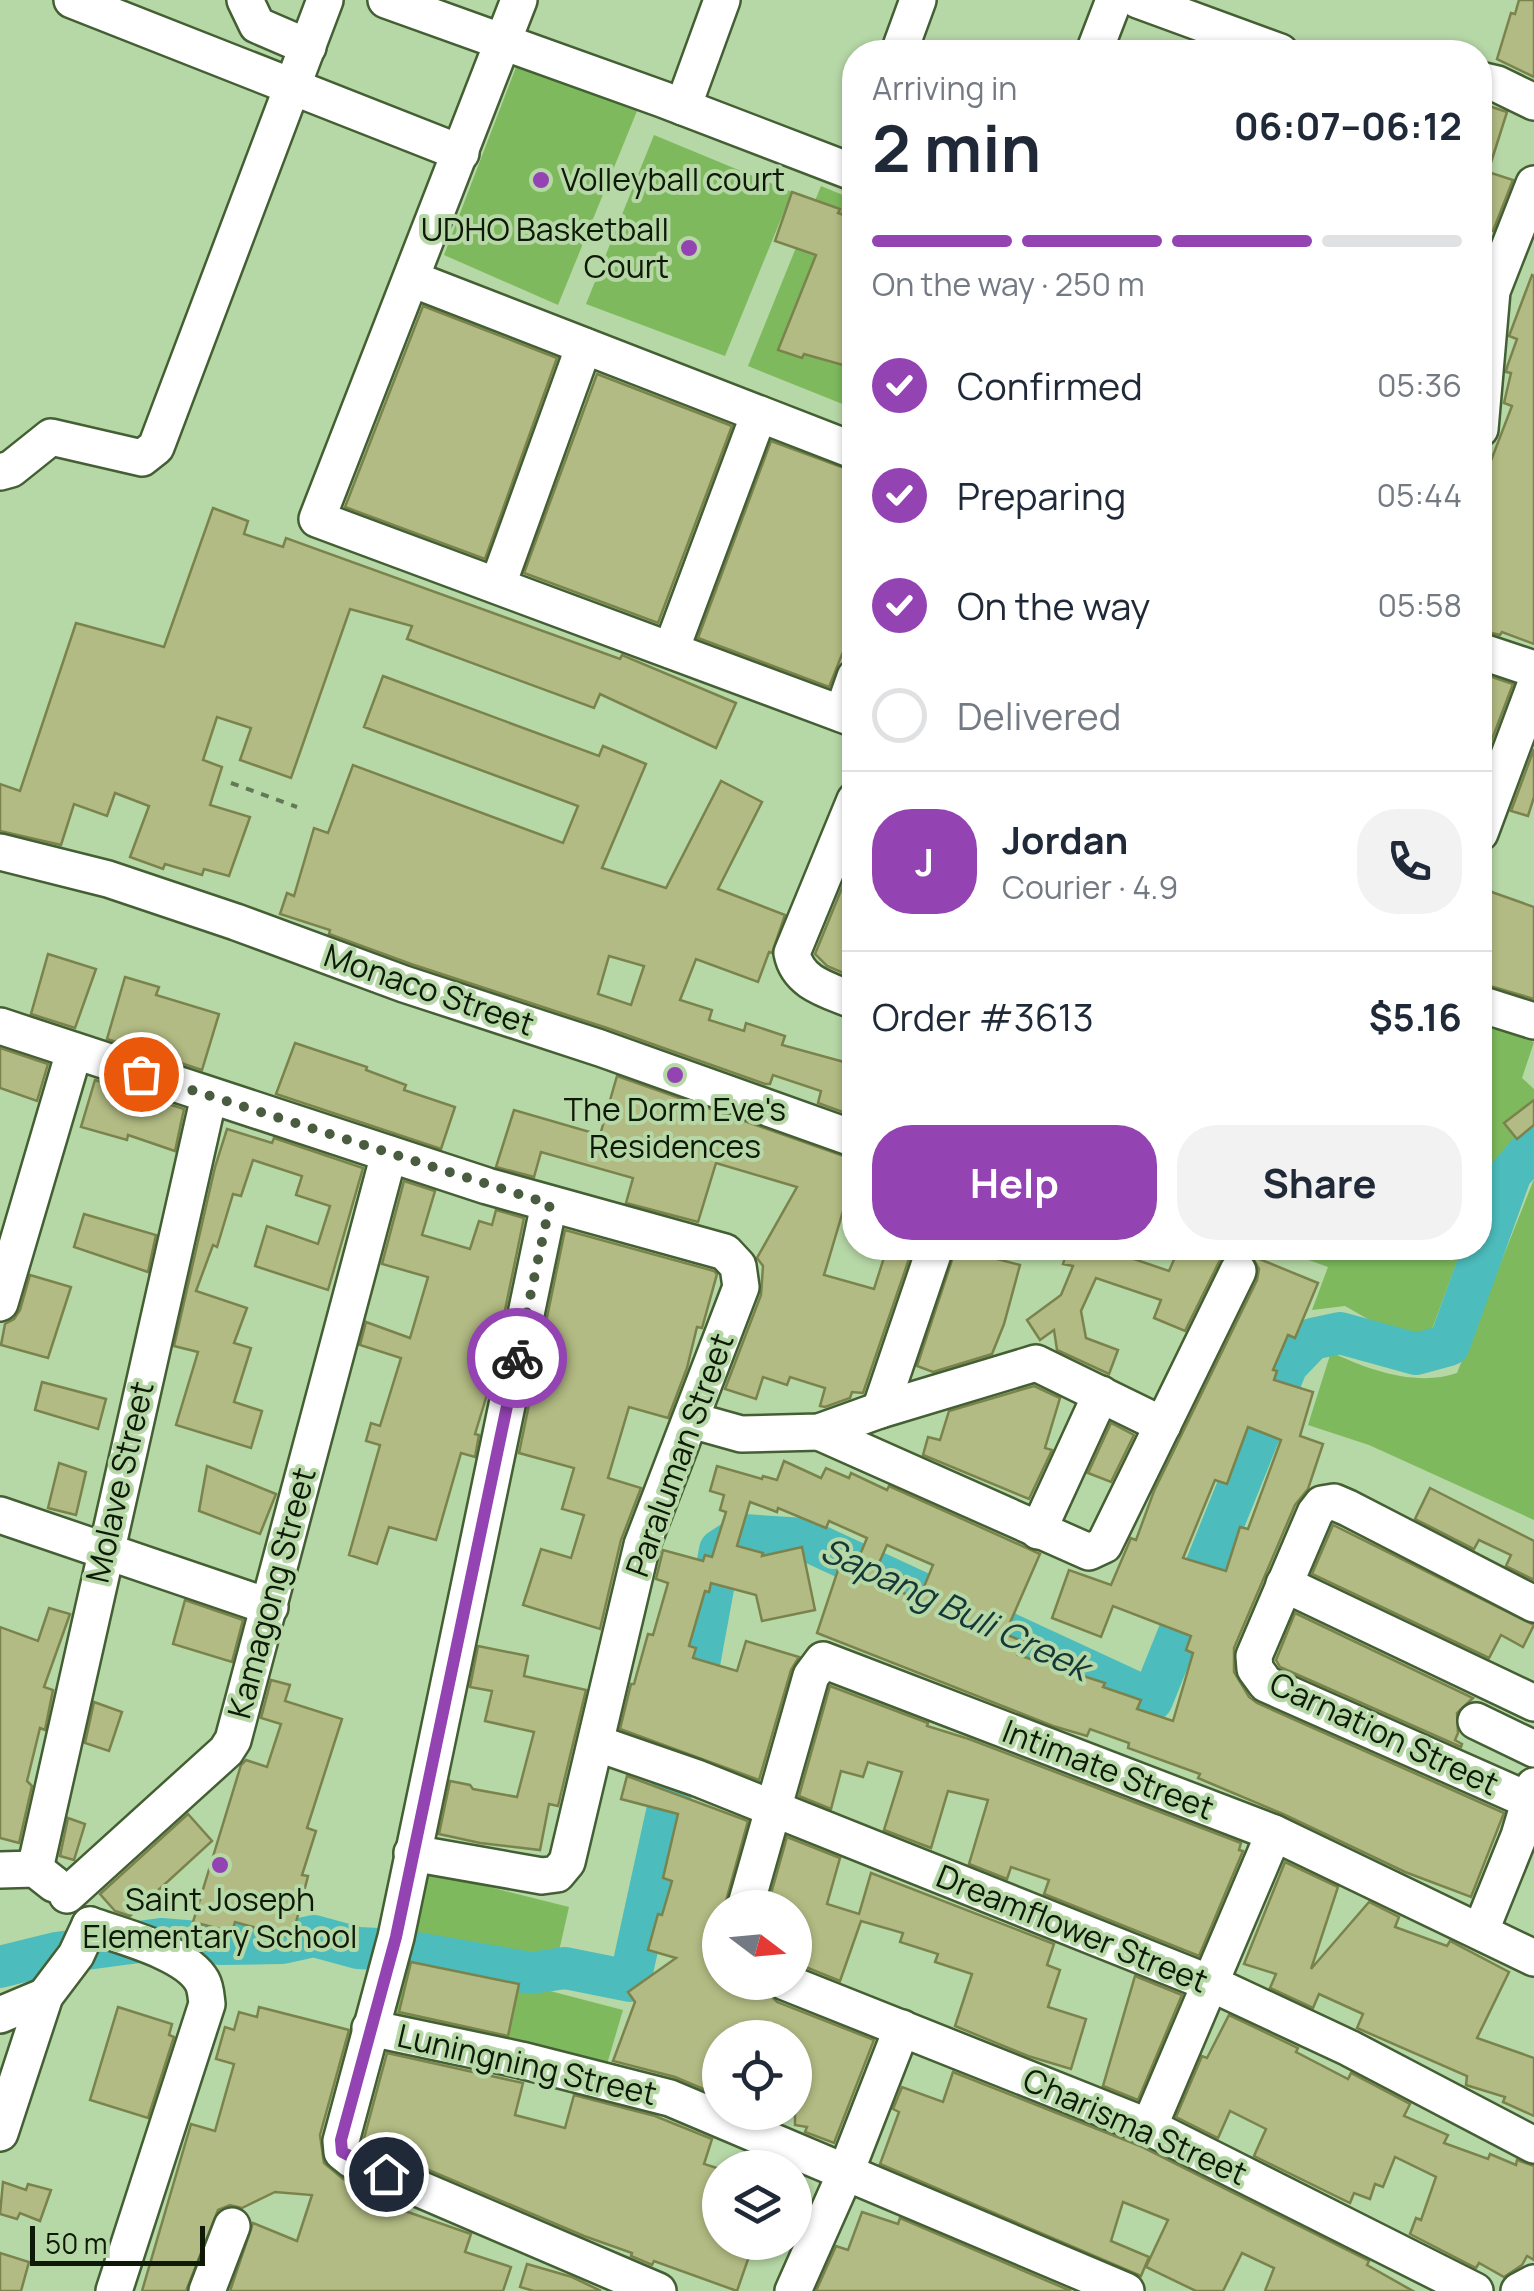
<!DOCTYPE html>
<html lang="en">
<head>
<meta charset="utf-8">
<style>
	:root { --surface:#fff; --page:#f2f2f3; --text:#1f2937; --muted:#747a83; --line:#e0e1e3; --accent:#9443b3 }
	body { margin:0; font-family:Manrope,sans-serif; background:var(--page); color:var(--text); height:100vh; display:flex; flex-direction:column; font-size:38px; white-space:nowrap }
	* { box-sizing:border-box; margin:0 }
	p { font-size:32px; color:var(--muted) }
	.icon { flex:none; width:55px; height:55px; fill:none; stroke:currentColor; stroke-width:2; stroke-linecap:round; stroke-linejoin:round }
	.map { position:relative; flex:1; overflow:hidden }
	.drawer { position:absolute; left:842px; top:40px; width:650px; height:1220px; display:flex; flex-direction:column; background:var(--surface); border-radius:40px; box-shadow:0 2px 8px #0004 }
	.drawer>* { flex:none }
	.needle { width:65px; rotate:106deg }
	.fabs { position:absolute; left:702px; top:1890px; display:grid; gap:20px }
	.fabs a { display:grid; place-items:center; width:110px; height:110px; border-radius:50%; background:var(--surface); box-shadow:0 2px 8px #0004; font-size:50px }
	.scale { position:absolute; left:30px; bottom:25px; width:175px; box-sizing:border-box; padding-left:10px; border:5px solid #0e1907; border-top:0; font-size:28px; line-height:35px; white-space:nowrap; color:#0e1907; -webkit-text-stroke:8px #b6d7a6; paint-order:stroke }
	.pin { position:absolute; display:grid; place-items:center; width:85px; height:85px; color:#fff; margin:-42px; border:5px solid #fff; border-radius:50%; box-shadow:0 2px 10px #0007 }
	.courier { position:absolute; display:grid; place-items:center; width:100px; height:100px; margin:-50px; border:8px solid #9443b3; border-radius:50%; background:#fff; color:#222; box-shadow:0 2px 12px #0007 }
	.headline em { font-style:normal; font-weight:700 }
	.headline div { display:flex; flex-direction:column-reverse }
	.headline { display:flex; align-items:center; justify-content:space-between; height:170px; padding:0 30px }
	h1 { font-size:65px; font-weight:700; line-height:75px }
	.bar { display:grid; grid-template-columns:repeat(4,1fr); gap:15px 10px; align-content:center; height:120px; padding:0 30px }
	.bar i { height:12px; border-radius:8px; background:var(--line) }
	.bar .current { background:var(--accent) }
	.bar p { grid-column:span 4 }
	.line { display:flex; align-items:center; gap:25px; padding:0 30px; border-top:2px solid var(--line) }
	.line div { flex:1 }
	.round { display:grid; place-items:center; flex:none; width:105px; height:105px; border-radius:40px; background:var(--page) }
	ol { padding:0 30px; list-style:none }
	li { display:flex; align-items:center; gap:30px; height:110px }
	li p { margin-inline-start:auto }
	li .icon { padding:10px; border-radius:50%; background:var(--accent); color:#fff; stroke-width:4 }
	li:last-child { color:var(--muted) }
	li i { width:55px; height:55px; border:5px solid var(--line); border-radius:50% }
	.button { display:flex; gap:20px; margin-top:auto; padding:20px 30px }
	.button a { flex:1; height:115px; border-radius:40px; background:var(--accent); color:#fff; font-size:40px; font-weight:700; line-height:115px; text-align:center }
	.button a+a { background:var(--page); color:var(--text) }
	.map>svg:first-child { display:block }
	.green { fill:#7eba5d }
	.lines { fill:none; stroke-linecap:round; stroke-linejoin:round }
	.river { stroke:#4cbcbc; stroke-width:42 }
	.building { fill:#b2bb83; stroke:#7b834d; stroke-width:2.5; fill-rule:evenodd }
	.minor-casing { stroke:#435f33; stroke-width:40 }
	.path { stroke:#627857; stroke-width:4; stroke-dasharray:8 8; stroke-linecap:butt }
	.minor { stroke:#fff; stroke-width:35 }
	.done { stroke:#495c3f; stroke-width:10; stroke-dasharray:0 18 }
	.route { stroke:#9443b3; stroke-width:12 }
	.poi-dot { fill:#9443b3; stroke:#b6d7a6; stroke-width:4 }
	.labels { text-anchor:middle; stroke-width:8; stroke-linejoin:round; paint-order:stroke }
	.poi-label { font-size:32px; fill:#0e1907; stroke:#b6d7a6 }
	.street-label { font-size:32px; fill:#0e1907; stroke:#b6d7a6 }
	.water-label { font-size:35px; font-style:italic; fill:#153737; stroke:#b6d7a6 }
</style>
</head>
<body>
<div class="map">
<svg width="1534" height="2291" viewBox="0 0 1534 2291">
	<rect width="100%" height="100%" fill="#b6d7a6"/>
	<g class="green">
		<path d="M518 62 639 106 558 305 444 255Z"/>
		<path d="M654 135 792 192 725 356 586 304Z"/>
		<path d="M821 186 855 200V409L748 366Z"/>
		<path d="M1480 1022 1534 1042 1522 1078 1534 1089V1129L1495 1160 1480 1200Z"/>
		<path d="M1534 1179V1520L1369 1445 1308 1425 1331 1352C1368 1370 1417 1387 1457 1373Z"/>
		<path d="M1275 1248H1462L1431 1332 1394 1334 1345 1306 1312 1310 1328 1267Z"/>
		<path d="M422 1870 569 1907 550 1991 623 2010 605 2071 394 2024Z"/>
	</g>
	<g class="lines">
		<path class="river" d="M0 1967 56 1953 161 1939 222 1944 282 1943 314 1936 358 1948 398 1950 531 1973 565 1968 630 1981 697 1675 720 1550 743 1535 804 1539 1152 1700 1287 1365 1312 1339 1340 1333 1416 1354 1449 1345 1511 1173 1534 1147"/>
	</g>
	<g class="building">
		<path d="M1519 0H1534V77L1497 59 1511 13 1515 14Z"/>
		<path d="M1480 103 1507 112 1488 172 1513 180 1493 231 1480 227Z"/>
		<path d="M792 192 840 209 838 213 855 219V350L850 367 804 354 802 358 778 350 816 255 775 241Z"/>
		<path d="M1532 275 1534 276V644L1502 632 1500 635 1480 630V489L1512 406 1504 403 1511 373 1506 372 1507 367 1517 339 1509 336Z"/>
		<path d="M423 306 557 358 485 559 345 507Z"/>
		<path d="M597 374 732 426 658 623 524 573Z"/>
		<path d="M771 441 855 472V622L829 687 698 638Z"/>
		<path d="M213 508 248 521 244 534 283 547 286 538 620 659 622 655 736 703 716 748 600 694 594 708 407 639 412 626 350 609 291 778 240 760 251 728 217 717 203 760 222 767 210 805 250 817 229 876 204 869 202 875 165 864 163 869 130 857 149 806 115 793 107 816 74 804 61 845 0 831V784L20 791 76 623 164 647Z"/>
		<path d="M1480 673 1513 684 1488 750 1480 747Z"/>
		<path d="M383 676 599 756 603 746 646 764 602 868 666 888 721 781 762 802 718 889 785 915 772 953 769 952 758 982 696 959 680 1000 712 1010 709 1020 744 1031 746 1023 785 1036 782 1045 855 1065V1107L851 1106 848 1114 818 1103 821 1091 773 1075 770 1084H765L607 1028 411 964 329 934 330 930 280 914 287 893 294 896 314 828 328 833 353 765 563 843 578 806 364 727ZM609 956 644 966 631 1005 598 994Z"/>
		<path d="M1534 749V797L1528 816 1511 811Z"/>
		<path d="M855 856V978L827 966 815 954Z"/>
		<path d="M1486 890 1534 907V999L1480 983V906Z"/>
		<path d="M48 954 96 969 75 1028 31 1014Z"/>
		<path d="M125 977 159 987 156 995 219 1014 202 1070 107 1039Z"/>
		<path d="M295 1043 367 1067 366 1070 406 1085 404 1090 455 1107 441 1149 276 1094Z"/>
		<path d="M0 1048 48 1064 37 1101 0 1088Z"/>
		<path d="M617 1076 855 1160V1204L846 1201 824 1275 874 1289 887 1248 910 1256 863 1393 852 1392 850 1398 825 1407 820 1406 825 1388 790 1377 787 1385 763 1377 756 1399 725 1389 761 1295 763 1266 757 1258 797 1187 716 1163 698 1222 626 1203 633 1178 541 1152 534 1177 496 1167 514 1110 600 1135Z"/>
		<path d="M95 1080 184 1109 175 1151 128 1135 127 1140 81 1127Z"/>
		<path d="M1534 1100V1125L1517 1139 1504 1123Z"/>
		<path d="M227 1129 272 1143 274 1138 363 1168 328 1290 255 1266 267 1226 318 1244 330 1206 296 1195 302 1176 253 1160 241 1196 233 1194 217 1247 213 1245 196 1291 247 1308 234 1343 251 1348 234 1402 262 1411 251 1448 176 1425 198 1352 174 1346 215 1167Z"/>
		<path d="M404 1181 435 1191 422 1235 470 1249 479 1221 492 1225 496 1210 524 1218 489 1388 475 1434 479 1435 475 1457 461 1453 436 1540 389 1527 377 1564 349 1555 380 1445 366 1441 371 1423 380 1426 401 1358 360 1345 366 1322 410 1338 428 1277 382 1264Z"/>
		<path d="M84 1214 156 1235 148 1272 74 1247Z"/>
		<path d="M565 1230 714 1271 717 1274 702 1328 697 1327 687 1368 668 1418 629 1407 608 1478 641 1488 621 1540 600 1629 523 1605 541 1549 571 1558 584 1515 562 1509 574 1468 519 1453Z"/>
		<path d="M956 1248 1020 1265 1004 1324 992 1354 933 1372 917 1366Z"/>
		<path d="M1068 1248H1114L1113 1252 1169 1271 1179 1248 1238 1250 1227 1253 1219 1262 1185 1331 1154 1318 1161 1300 1096 1278 1081 1311 1086 1338 1118 1350 1109 1374 1057 1350 1054 1330 1040 1340 1027 1320 1061 1295 1073 1266 1063 1264Z"/>
		<path d="M1252 1256 1318 1283 1295 1338 1288 1335 1273 1370 1277 1371 1274 1380 1313 1392 1300 1436 1323 1444 1308 1489 1295 1505 1234 1648V1672L1249 1697 1257 1703 1504 1813 1471 1897 1405 1872 1283 1814 1198 1778 1200 1774 1128 1748 1129 1743 1090 1729 1087 1736 1053 1726 817 1633 838 1570 852 1574 867 1538 829 1521 826 1528 778 1508 777 1512 750 1502 737 1546 763 1553 762 1556 802 1547 815 1610 762 1621 756 1595 711 1583 709 1592 705 1591 689 1646 696 1648 693 1658 737 1671 746 1641 799 1657 791 1670 759 1780 620 1729 631 1684H634L648 1634 653 1635 668 1583 656 1579 663 1550 703 1561 705 1555 712 1557 726 1512 720 1510 724 1495 710 1491 717 1466 762 1479 763 1476 777 1480 784 1461 821 1478 826 1468 849 1478 851 1473 887 1490 889 1486 1040 1554 1005 1634 1024 1642 1018 1655 1105 1683 1103 1687 1141 1700 1137 1709 1173 1721 1193 1653 1186 1650 1191 1636 1113 1606 1101 1637 1052 1618 1069 1570 1111 1585 1131 1538 1136 1540 1154 1491 1257 1280 1259 1269ZM1248 1427 1281 1440 1248 1529 1240 1527 1226 1571 1183 1558 1215 1480 1227 1484ZM887 1545 933 1565 919 1599 871 1581Z"/>
		<path d="M30 1275 71 1287 48 1358 1 1345 5 1324 14 1319 20 1310Z"/>
		<path d="M42 1382 106 1399 98 1429 35 1410Z"/>
		<path d="M1034 1386 1060 1398 1045 1448 1052 1450 1029 1499 923 1455 928 1437 940 1440 949 1411Z"/>
		<path d="M1111 1423 1134 1435 1111 1482 1088 1473Z"/>
		<path d="M59 1463 86 1472 76 1515 48 1508Z"/>
		<path d="M207 1466 276 1494 260 1534 199 1511Z"/>
		<path d="M1430 1488 1534 1541V1580L1506 1566 1511 1555 1479 1540 1474 1549 1415 1519Z"/>
		<path d="M1333 1525 1534 1625 1523 1647 1501 1635 1489 1658 1312 1574Z"/>
		<path d="M185 1600 243 1620 232 1662 173 1644Z"/>
		<path d="M49 1608 70 1614 44 1687 53 1690 45 1730 40 1728 27 1781 32 1786 19 1843 0 1838V1627L38 1641Z"/>
		<path d="M1295 1613 1473 1698 1457 1713 1458 1733 1455 1740 1462 1744 1461 1747 1280 1667 1276 1660Z"/>
		<path d="M478 1646 528 1656 524 1676 586 1690 558 1806 549 1804 540 1850 480 1843 439 1834 450 1781 470 1785 473 1789 517 1797 534 1732 485 1721 492 1691 470 1687Z"/>
		<path d="M271 1680 290 1685 285 1701 342 1719 307 1828 316 1831 302 1875 308 1876 292 1938 235 1922 232 1932 193 1922 241 1765 246 1760 267 1767 281 1724 261 1718Z"/>
		<path d="M830 1686 928 1723 927 1726 969 1739 1241 1843 1239 1850 1243 1851 1199 1956 1044 1894 1049 1880 1011 1867 1007 1879 969 1864 988 1800 948 1791 931 1848 884 1830 902 1772 868 1762 863 1777 841 1771 831 1809 799 1796Z"/>
		<path d="M94 1702 122 1712 109 1751 85 1743Z"/>
		<path d="M627 1776 748 1821 724 1908H720V1982H735L767 1992 777 2002 874 2040 834 2143 805 2132 807 2127 795 2125V2038H720V2096L675 2077 613 2061 635 2002 628 1992 676 1958 648 1950 658 1914 662 1915 672 1881 663 1878 678 1814 621 1799Z"/>
		<path d="M188 1814 212 1841 130 1916 115 1911 100 1894Z"/>
		<path d="M68 1818 85 1824 74 1860 60 1856Z"/>
		<path d="M787 1837 840 1858 827 1904 859 1914 871 1873 1054 1944 1047 1965 1060 1970 1048 2007 1086 2019 1071 2069 1028 2056 955 2026 972 1974 935 1962 938 1954 900 1942 903 1933 861 1921 840 1981 798 1964 804 1947 795 1945V1908H767Z"/>
		<path d="M1285 1862 1338 1887 1311 1969 1369 1902 1399 1917 1395 1927 1447 1946 1450 1941 1509 1972 1477 2038 1534 2058V2116L1503 2102 1505 2097 1466 2085 1467 2076 1357 2028 1363 2014 1319 1994 1313 2008 1270 1988 1276 1974 1244 1964Z"/>
		<path d="M411 1962 519 1984 508 2036 399 2012Z"/>
		<path d="M1135 1976 1182 1995 1138 2100 1103 2086Z"/>
		<path d="M118 2007 172 2024 169 2035 174 2037 148 2118 90 2100Z"/>
		<path d="M259 2007 349 2030 320 2135 324 2163 343 2179 404 2205 402 2210 471 2234 465 2252 511 2267 503 2291H230L253 2223 297 2241 312 2195 275 2192 242 2208 230 2205 218 2210 186 2291H142L191 2124 215 2131 234 2064 216 2059 225 2027 234 2030 239 2012 257 2017Z"/>
		<path d="M1229 2015 1298 2048 1296 2052 1348 2079 1351 2073 1410 2104 1404 2116 1448 2135 1444 2143 1488 2159 1490 2154 1516 2165 1517 2160 1534 2166V2260L1527 2256 1522 2265 1504 2277 1479 2263 1476 2268 1410 2234 1416 2218 1421 2220 1436 2177 1395 2157 1383 2187 1375 2184 1370 2199 1354 2193 1350 2203 1254 2156 1266 2129 1230 2111 1218 2138 1176 2117 1202 2056 1207 2058Z"/>
		<path d="M387 2053 523 2083 515 2115 565 2128 574 2095 655 2116 712 2139 704 2164 720 2169V2242H754L737 2291 654 2261 652 2265 631 2256 632 2253 584 2236 363 2142Z"/>
		<path d="M953 2072 1140 2146 1369 2261 1367 2265 1413 2291H1265L1274 2268 1242 2253 1223 2291H1196L1146 2267 1168 2220 1123 2202 1111 2241 1149 2257 1141 2276 880 2164 899 2112 893 2109 902 2087 943 2102Z"/>
		<path d="M3 2182 26 2190 28 2184 51 2190 40 2221 20 2213 17 2219 0 2214Z"/>
		<path d="M862 2212 898 2224 900 2218 1071 2291H816L836 2246 848 2250Z"/>
		<path d="M0 2253 29 2262 21 2291H0Z"/>
		<path d="M527 2264 572 2277 601 2291H534L520 2287Z"/>
	</g>
	<g class="lines">
		<g class="minor-casing">
			<g id="minor">
				<path d="M72 0 461 153"/>
				<path d="M245 0 257 25 308 47"/>
				<path d="M386 0 662 99 855 173"/>
				<path d="M519 0 317 519 855 719"/>
				<path d="M1138 0 1280 52"/>
				<path d="M899 52 918 0"/>
				<path d="M1094 52 1114 0"/>
				<path d="M1480 80 1497 84 1534 102"/>
				<path d="M683 107 722 0"/>
				<path d="M412 279 855 451"/>
				<path d="M1480 429 1492 291 1534 184"/>
				<path d="M0 472 11 469 51 437 142 458 156 447 325 0"/>
				<path d="M498 584 584 346"/>
				<path d="M671 650 759 414"/>
				<path d="M1480 651 1534 669"/>
				<path d="M842 714 855 677"/>
				<path d="M855 800 792 953C798 984 829 990 855 1001"/>
				<path d="M1480 833 1534 688"/>
				<path d="M0 852 108 879 236 922 404 984 600 1048 855 1139"/>
				<path d="M1480 1004 1534 1021"/>
				<path d="M0 1026 487 1186 725 1252 738 1266 741 1287 642 1545 567 1862 557 1874 542 1876 412 1853"/>
				<path d="M549 1204 396 1937 341 2141 342 2152 352 2160 658 2291"/>
				<path d="M0 1303 74 1052"/>
				<path d="M880 1410 935 1248"/>
				<path d="M691 1420 741 1434 819 1432 880 1410 1036 1363 1163 1425"/>
				<path d="M819 1432 1089 1552 1104 1545 1238 1271"/>
				<path d="M0 1515 270 1607"/>
				<path d="M1038 1531 1101 1394"/>
				<path d="M1284 1584 1534 1703"/>
				<path d="M1476 1721 1534 1749"/>
				<path d="M596 1743 697 1778 1212 1984 1349 2048 1534 2145"/>
				<path d="M1528 1800 1266 1684 1255 1669 1254 1656 1315 1513 1322 1504 1334 1502 1348 1508 1534 1604"/>
				<path d="M35 1869 209 1096"/>
				<path d="M0 1870 35 1869 54 1884"/>
				<path d="M67 1895 226 1751 233 1740 389 1154"/>
				<path d="M745 1908 811 1676 823 1660 1274 1833 1534 1958"/>
				<path d="M90 1925C120 1936 186 1952 202 1981 206 1988 206 1997 207 2004L114 2291"/>
				<path d="M1481 1930 1519 1836 1534 1786"/>
				<path d="M785 1982 1149 2127 1475 2291"/>
				<path d="M0 2015 45 1996"/>
				<path d="M370 2028 521 2060 670 2098 1126 2291"/>
				<path d="M1149 2127 1274 1833"/>
				<path d="M0 2133 45 1996 76 1955 90 1925"/>
				<path d="M207 2291 232 2226"/>
				<path d="M793 2291 845 2174 902 2028"/>
				<path d="M1519 2291 1534 2283"/>
			</g>
		</g>
		<path class="path" d="M231 783 297 807"/>
		<use href="#minor" class="minor"/>
	</g>
	<g class="lines">
		<path class="done" d="M141 1074 550 1204 517 1358"/>
		<path class="route" d="M386 2174 342 2152 341 2140 396 1937 517 1358"/>
	</g>
	<g class="poi-dot">
		<circle cx="541" cy="180" r="10"/>
		<circle cx="689" cy="248" r="10"/>
		<circle cx="675" cy="1075" r="10"/>
		<circle cx="220" cy="1865" r="10"/>
	</g>
	<g class="labels">
		<g class="poi-label">
			<text x="561" y="191" text-anchor="start">Volleyball court</text>
			<text x="669" y="241" text-anchor="end">UDHO Basketball<tspan x="669" dy="37">Court</tspan></text>
			<text x="675" y="1121">The Dorm Eve's<tspan x="675" dy="37">Residences</tspan></text>
			<text x="220" y="1911">Saint Joseph<tspan x="220" dy="37">Elementary School</tspan></text>
		</g>
		<g class="street-label">
			<text transform="translate(429 990) rotate(19)" y="11">Monaco Street</text>
			<text transform="translate(680 1455) rotate(-70)" y="11">Paraluman Street</text>
			<text transform="translate(120 1482) rotate(-77)" y="11">Molave Street</text>
			<text transform="translate(272 1593) rotate(-75)" y="11">Kamagong Street</text>
			<text transform="translate(1384 1734) rotate(25)" y="11">Carnation Street</text>
			<text transform="translate(1108 1770) rotate(21)" y="11">Intimate Street</text>
			<text transform="translate(1072 1929) rotate(22)" y="11">Dreamflower Street</text>
			<text transform="translate(527 2065) rotate(13)" y="11">Luningning Street</text>
			<text transform="translate(1135 2127) rotate(24)" y="11">Charisma Street</text>
		</g>
		<g class="water-label">
			<text transform="translate(955 1609) rotate(25)" y="12">Sapang Buli Creek</text>
		</g>
	</g>
</svg>
<div class="fabs">
<a><svg class="needle" viewBox="-14 -14 28 28"><path d="M0-13l5 13h-10z" fill="#e53935"/><path d="M0 13l5-13h-10z" fill="#747a83"/></svg></a>
<a><svg class="icon" aria-label="locate" viewBox="0 0 24 24"><circle cx="12" cy="12" r="6"/><path d="M12 2v4M12 18v4M2 12h4M18 12h4"/></svg></a>
<a><svg class="icon" aria-label="layers" viewBox="0 0 24 24"><path d="M12 4l9 5-9 5-9-5zM3 14l9 5 9-5"/></svg></a>
</div>
<div class="scale">50 m</div>
<div class="pin" style="left:141px;top:1074px;background:#ea580c"><svg class="icon" aria-label="bag" viewBox="0 0 24 24"><path d="M5 8h14l-1 12H6zM9 8a3 3 0 0 1 6 0"/></svg></div>
<div class="pin" style="left:386px;top:2174px;background:#1f2937"><svg class="icon" aria-label="home" viewBox="0 0 24 24"><path d="M3 11l9-7 9 7M6 9v11h12V9"/></svg></div>
<div class="courier" style="left:517px;top:1358px"><svg class="icon" aria-label="bike" viewBox="0 0 24 24"><circle cx="6" cy="16" r="4"/><circle cx="18" cy="16" r="4"/><path d="M6 16l4-8h5l3 8M10 8l3 8H6M13 5h3"/></svg></div>
<section class="drawer">
<div class="headline"><div><h1>2 min</h1><p>Arriving in</p></div><em>06:07–06:12</em></div>
<div class="bar"><i class="current"></i><i class="current"></i><i class="current"></i><i></i><p>On the way · 250 m</p></div>
<ol>
<li><svg class="icon" aria-label="check" viewBox="0 0 24 24"><path d="M5 12l5 5 9-10"/></svg>Confirmed<p>05:36</p></li>
<li><svg class="icon" aria-label="check" viewBox="0 0 24 24"><path d="M5 12l5 5 9-10"/></svg>Preparing<p>05:44</p></li>
<li><svg class="icon" aria-label="check" viewBox="0 0 24 24"><path d="M5 12l5 5 9-10"/></svg>On the way<p>05:58</p></li>
<li><i></i>Delivered</li>
</ol>
<div class="line" style="height:180px"><b class="round" style="background:var(--accent);color:#fff">J</b><div><b>Jordan</b><p>Courier · 4.9</p></div><a class="round"><svg class="icon" aria-label="phone" viewBox="0 0 24 24"><path d="M5 4h4l2 5-3 2q2 4 5 5l2-3 5 2v4C11 20 4 13 5 4z"/></svg></a></div>
<div class="line" style="height:130px"><div>Order #3613</div><b>$5.16</b></div>
<div class="button"><a>Help</a><a>Share</a></div>
</section>
</div>
</body>
</html>
